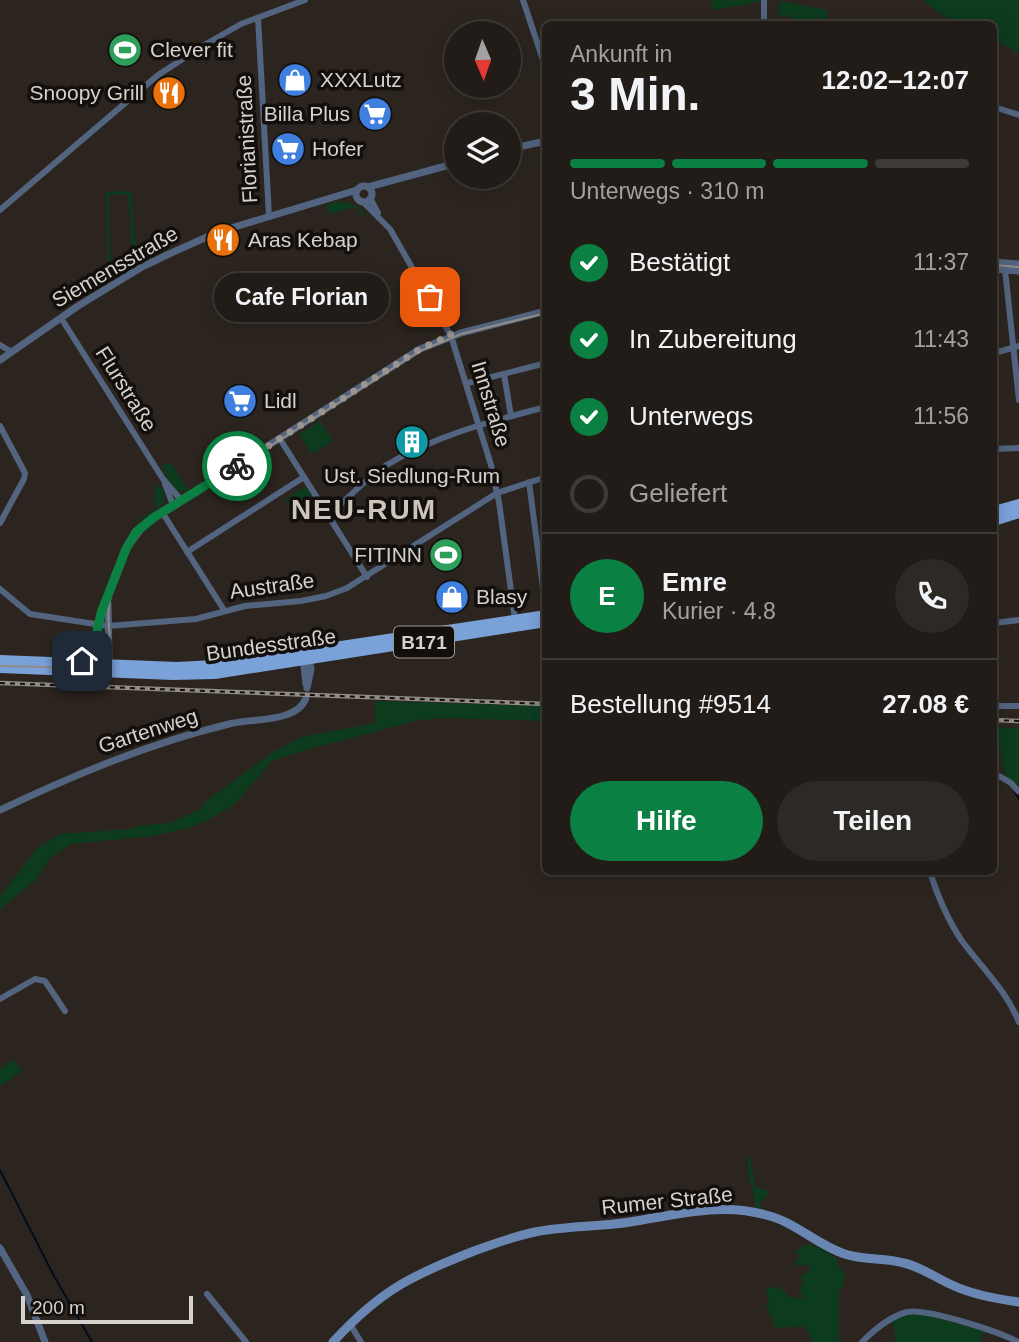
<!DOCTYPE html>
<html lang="de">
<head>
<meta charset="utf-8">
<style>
	:root { --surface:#211c17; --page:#2d2924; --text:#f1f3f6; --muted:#a2a1a1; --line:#3e3a36; --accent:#0b8043 }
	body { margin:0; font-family:Helvetica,sans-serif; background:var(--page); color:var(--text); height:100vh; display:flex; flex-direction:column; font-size:26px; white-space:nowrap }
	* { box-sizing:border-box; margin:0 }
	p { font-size:23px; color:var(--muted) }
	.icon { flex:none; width:38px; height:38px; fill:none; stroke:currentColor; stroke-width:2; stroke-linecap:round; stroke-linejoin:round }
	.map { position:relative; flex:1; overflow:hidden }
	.sheet { position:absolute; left:542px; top:21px; width:455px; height:854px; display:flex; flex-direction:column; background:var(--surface); border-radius:10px; box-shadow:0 4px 18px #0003,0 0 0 2px var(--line) }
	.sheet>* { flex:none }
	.needle { width:46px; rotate:178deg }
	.buttons { position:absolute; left:444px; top:21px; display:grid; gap:14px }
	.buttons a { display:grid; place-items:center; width:77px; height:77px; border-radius:50%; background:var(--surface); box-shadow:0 4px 18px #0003,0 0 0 2px var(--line); font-size:35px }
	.scale { position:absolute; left:21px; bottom:18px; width:172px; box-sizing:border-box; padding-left:7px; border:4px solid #d5d1cc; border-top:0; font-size:19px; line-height:24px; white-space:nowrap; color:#d5d1cc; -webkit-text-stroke:5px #120f0c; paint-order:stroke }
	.pin { position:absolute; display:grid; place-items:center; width:60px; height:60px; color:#fff; margin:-30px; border-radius:14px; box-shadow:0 4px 10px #0006 }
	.courier { position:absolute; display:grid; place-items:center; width:70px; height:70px; margin:-35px; border:5px solid #0b8043; border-radius:50%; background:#fff; color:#222; box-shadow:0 2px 9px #0007 }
	.bubble { position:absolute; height:49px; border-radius:24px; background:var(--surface); box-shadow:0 4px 18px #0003,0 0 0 2px var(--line); font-size:23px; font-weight:700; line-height:49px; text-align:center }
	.head em { font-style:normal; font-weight:700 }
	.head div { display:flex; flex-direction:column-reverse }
	.head { display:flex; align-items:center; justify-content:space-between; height:119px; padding:0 28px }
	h1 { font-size:46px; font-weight:700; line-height:52px }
	.bar { display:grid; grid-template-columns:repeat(4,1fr); gap:10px 7px; align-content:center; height:84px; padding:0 28px }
	.bar i { height:9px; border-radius:5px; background:var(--line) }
	.bar .active { background:var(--accent) }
	.bar p { grid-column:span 4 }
	.line { display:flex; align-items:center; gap:18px; padding:0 28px; border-top:2px solid var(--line) }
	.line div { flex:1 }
	.round { display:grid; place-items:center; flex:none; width:74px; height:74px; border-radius:37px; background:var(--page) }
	ol { padding:0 28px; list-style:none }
	li { display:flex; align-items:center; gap:21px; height:77px }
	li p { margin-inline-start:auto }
	li .icon { padding:7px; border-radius:50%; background:var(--accent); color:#fff; stroke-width:4 }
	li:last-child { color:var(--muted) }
	li i { width:38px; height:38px; border:4px solid var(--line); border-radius:50% }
	.action { display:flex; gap:14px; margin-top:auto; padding:14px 28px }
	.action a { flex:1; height:80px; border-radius:42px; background:var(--accent); color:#fff; font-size:28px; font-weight:700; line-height:80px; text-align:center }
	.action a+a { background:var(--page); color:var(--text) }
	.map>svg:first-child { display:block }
	.green { fill:#0c3b1e }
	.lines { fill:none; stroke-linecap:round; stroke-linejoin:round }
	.stream { stroke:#000d1d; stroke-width:2 }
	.minor { stroke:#52647f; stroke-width:6 }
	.tertiary { stroke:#52647f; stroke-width:7 }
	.secondary { stroke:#6987b2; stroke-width:9 }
	.primary { stroke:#7ba1d9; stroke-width:10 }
	.tram { stroke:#928c87; stroke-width:2 }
	.rail-casing { stroke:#928c87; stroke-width:4.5 }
	.rail { stroke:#120f0c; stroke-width:2; stroke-dasharray:5; stroke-linecap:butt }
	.done { stroke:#9a958f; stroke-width:7; stroke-dasharray:0 12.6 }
	.route { stroke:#0b8043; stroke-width:9 }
	.labels { text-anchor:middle; stroke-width:7; stroke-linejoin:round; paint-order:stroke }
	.shield { fill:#120f0c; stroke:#9a9792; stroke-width:2 }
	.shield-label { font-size:19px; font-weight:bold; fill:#d5d1cc }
	.poi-label { font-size:21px; fill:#d5d1cc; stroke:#120f0c; text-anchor:start }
	.street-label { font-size:21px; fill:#d5d1cc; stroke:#120f0c }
	.district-label { font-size:28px; font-weight:bold; letter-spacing:2px; fill:#cdc4bb; stroke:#120f0c }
</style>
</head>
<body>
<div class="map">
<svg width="1019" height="1342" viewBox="0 0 1019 1342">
	<rect width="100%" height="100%" fill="#2c251f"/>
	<g class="green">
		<path d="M710 0H759V2L713 10Z"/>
		<path d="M923 0H1019V53L994 40V24C957 24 952 25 923 0Z"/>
		<path d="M780 1 826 10 828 24H790V15L778 16Z"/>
		<path d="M131 191 137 262 135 267 116 276V269L132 268 130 212H129L128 194 109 195 111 280 108 281 106 192Z"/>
		<path d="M338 202C350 202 359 205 365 215L362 216 356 207 330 214 325 205Z"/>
		<path d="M320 421 333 441 312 454 299 434Z"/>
		<path d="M166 464H172L188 491H179L172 485 161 467Z"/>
		<path d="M156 484 164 491 165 502 138 522 137 520 157 507 154 499Z"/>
		<path d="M302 488H306L320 508 299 521 285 500Z"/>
		<path d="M375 701 546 706V721L448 718 419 720 302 751 272 761 235 804 212 818 192 827 153 836 71 844 50 858 37 879 0 909V897L37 848 61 834 130 829 137 826 169 823 203 808 202 804 273 752 301 737 375 723Z"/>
		<path d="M994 727 1019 728V792L1005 775 999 743 994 744Z"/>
		<path d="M14 1060 22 1071 0 1086V1069Z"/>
		<path d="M748 1155H750L755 1187 768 1191V1196L759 1203 763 1209 756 1208 748 1170Z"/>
		<path d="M806 1244 820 1248 837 1258 839 1269 844 1270V1286L839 1290V1342H812L807 1329 801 1326 776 1328 766 1305 769 1299 766 1291 768 1287 779 1288 787 1292V1297L803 1298 799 1287 803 1285 801 1276 810 1271 808 1265H795L799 1255 794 1252Z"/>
		<path d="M911 1313 923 1314 993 1334 982 1333 980 1342H895V1331L891 1320Z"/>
	</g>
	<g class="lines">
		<g class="stream">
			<path d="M1014 791 1019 799"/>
			<path d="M0 1170 54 1276 92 1342"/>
		</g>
		<g class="minor">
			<path d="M523 0 546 69"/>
			<path d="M258 18 269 216"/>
			<path d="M764 24V0"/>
			<path d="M994 107 1019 115"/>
			<path d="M370 198 378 213"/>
			<path d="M362 201 390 229 451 336 491 465 499 502 515 620"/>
			<path d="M0 210 158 75 206 44 241 24 305 0"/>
			<path d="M1005 270 1019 400"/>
			<path d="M61 318 163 479 181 500"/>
			<path d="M0 345 12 352"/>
			<path d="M994 353 1019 346"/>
			<path d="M504 374 511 416"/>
			<path d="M468 383 546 363"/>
			<path d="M0 426 25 473 24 479 0 523"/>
			<path d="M280 439 367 577"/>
			<path d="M994 449 1019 448"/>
			<path d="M529 482 546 611"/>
			<path d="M165 484 173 505"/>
			<path d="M162 512 224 610"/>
			<path d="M328 515C347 500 366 478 385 466 434 436 491 421 546 407"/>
			<path d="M187 552 304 477"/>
			<path d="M0 589 30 614 108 626 196 619 245 606 301 601 326 596 347 588 497 493 546 477"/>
			<path d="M994 623 1019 620"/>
			<path d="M994 706H1019"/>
			<path d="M994 773 1011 783 1018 791"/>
			<path d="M930 872C938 897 947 919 962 941 982 968 1006 990 1019 1022"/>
			<path d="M0 999 35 979 45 981 65 1011"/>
			<path d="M207 1294 246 1342"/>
			<path d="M350 1324 361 1342"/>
			<path d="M862 1342C875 1329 889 1317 907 1312 927 1308 1000 1332 1018 1342"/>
		</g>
		<g class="tertiary">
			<path d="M509 149 546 141"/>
			<circle cx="364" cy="194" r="8"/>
			<path d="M368 187 457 163"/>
			<path d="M994 262 1019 264"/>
			<path d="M994 269 1019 271"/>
			<path d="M0 360 78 306 142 267 169 254 218 232 357 190"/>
			<path d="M99 641 100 667"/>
			<path d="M303 658 306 684"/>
			<path d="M80 662 89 657 93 651 100 617 126 549 145 524 420 349 461 333 546 311"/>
			<path d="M106 668 109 657 108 603"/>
			<path d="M307 688 311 669 309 658"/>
			<path d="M0 810C74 775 150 743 229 724 252 718 297 723 306 698"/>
			<path d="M0 1248 27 1295 45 1342"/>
		</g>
		<path class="secondary" d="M333 1342C380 1291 410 1276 474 1251 494 1244 514 1236 535 1232 566 1226 598 1227 630 1222 674 1215 722 1202 766 1215 795 1222 815 1243 842 1253 862 1261 884 1257 904 1263 921 1267 936 1278 952 1285 973 1295 996 1299 1019 1302"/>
		<g class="primary">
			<path d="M994 511 1019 504"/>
			<path d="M994 521 1019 513"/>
			<path d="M0 660 177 667 215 665 546 615"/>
			<path d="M0 668 173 675 215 674 546 622"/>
		</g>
		<g class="tram">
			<path d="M994 265 1019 267"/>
			<path d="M72 663C98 661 93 648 97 627 98 620 101 613 103 606"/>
			<path d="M0 666 90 668 102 664C116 650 106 624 109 606 113 577 127 542 149 523L420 351 461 334 546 313"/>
		</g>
		<g class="rail-casing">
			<g id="rail">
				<path d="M0 683 546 704"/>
				<path d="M994 720 1019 721"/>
			</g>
		</g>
		<use href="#rail" class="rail"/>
	</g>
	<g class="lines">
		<path class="done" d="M237 466 420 349 451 335 430 297"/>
		<path class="route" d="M82 661 93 650 101 613 126 549 136 532 153 518 237 466"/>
	</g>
	<defs>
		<g id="stadium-disc" transform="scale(1.75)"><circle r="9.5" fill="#2e9e5b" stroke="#120f0c"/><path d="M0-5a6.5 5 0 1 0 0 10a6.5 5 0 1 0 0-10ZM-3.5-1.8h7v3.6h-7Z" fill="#fff"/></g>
		<g id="shop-disc" transform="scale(1.75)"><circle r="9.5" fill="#3f7fe0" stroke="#120f0c"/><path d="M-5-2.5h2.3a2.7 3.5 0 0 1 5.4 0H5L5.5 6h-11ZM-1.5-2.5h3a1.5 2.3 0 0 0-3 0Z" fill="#fff"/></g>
		<g id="restaurant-disc" transform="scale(1.75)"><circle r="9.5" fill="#e8710a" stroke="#120f0c"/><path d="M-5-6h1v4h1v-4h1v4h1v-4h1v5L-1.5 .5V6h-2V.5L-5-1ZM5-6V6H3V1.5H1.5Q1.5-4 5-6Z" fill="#fff"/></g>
		<g id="supermarket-disc" transform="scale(1.75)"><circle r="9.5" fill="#3f7fe0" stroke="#120f0c"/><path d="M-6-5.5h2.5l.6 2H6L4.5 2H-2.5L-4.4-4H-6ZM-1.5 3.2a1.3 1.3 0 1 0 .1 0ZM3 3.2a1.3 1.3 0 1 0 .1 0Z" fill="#fff"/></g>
		<g id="building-disc" transform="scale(1.75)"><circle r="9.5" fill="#0f9aa8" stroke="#120f0c"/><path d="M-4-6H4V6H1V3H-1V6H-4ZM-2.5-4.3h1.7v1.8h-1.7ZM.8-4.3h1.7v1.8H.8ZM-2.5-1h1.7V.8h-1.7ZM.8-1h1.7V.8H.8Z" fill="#fff"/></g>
	</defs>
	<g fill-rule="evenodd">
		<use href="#stadium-disc" x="125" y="50"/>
		<use href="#shop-disc" x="295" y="80"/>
		<use href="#restaurant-disc" x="169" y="93"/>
		<use href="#supermarket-disc" x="375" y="114"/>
		<use href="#supermarket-disc" x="288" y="149"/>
		<use href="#restaurant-disc" x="223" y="240"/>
		<use href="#supermarket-disc" x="240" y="401"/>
		<use href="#building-disc" x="412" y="442"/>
		<use href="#stadium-disc" x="446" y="555"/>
		<use href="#shop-disc" x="452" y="597"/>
	</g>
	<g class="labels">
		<rect class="shield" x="394" y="626.5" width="60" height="31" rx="5"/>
		<g class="shield-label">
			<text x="424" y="649">B171</text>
		</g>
		<g class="poi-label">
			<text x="150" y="57">Clever fit</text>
			<text x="320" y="87">XXXLutz</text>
			<text x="144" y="100" text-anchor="end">Snoopy Grill</text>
			<text x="350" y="121" text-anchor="end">Billa Plus</text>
			<text x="312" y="156">Hofer</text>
			<text x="248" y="247">Aras Kebap</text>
			<text x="264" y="408">Lidl</text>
			<text x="412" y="483" text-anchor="middle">Ust. Siedlung-Rum</text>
			<text x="422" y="562" text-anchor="end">FITINN</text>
			<text x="476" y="604">Blasy</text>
		</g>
		<g class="street-label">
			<text transform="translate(247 139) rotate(-93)" y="7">Florianistraße</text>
			<text transform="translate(115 267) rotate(-30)" y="7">Siemensstraße</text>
			<text transform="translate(126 389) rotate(58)" y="7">Flurstraße</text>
			<text transform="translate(491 404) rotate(73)" y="7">Innstraße</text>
			<text transform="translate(272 586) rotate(-8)" y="7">Austraße</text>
			<text transform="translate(271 645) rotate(-8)" y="7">Bundesstraße</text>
			<text transform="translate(148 731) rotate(-18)" y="7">Gartenweg</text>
			<text transform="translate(667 1201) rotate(-6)" y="7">Rumer Straße</text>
		</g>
		<g class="district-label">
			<text x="364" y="519">NEU-RUM</text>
		</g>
	</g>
</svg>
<div class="buttons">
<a><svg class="needle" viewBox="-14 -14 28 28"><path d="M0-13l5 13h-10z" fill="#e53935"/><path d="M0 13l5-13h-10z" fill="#a2a1a1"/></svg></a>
<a><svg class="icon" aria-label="layers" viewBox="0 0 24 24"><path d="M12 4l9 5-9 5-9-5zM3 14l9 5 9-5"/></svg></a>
</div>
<div class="scale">200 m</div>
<div class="pin" style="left:430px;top:297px;background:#ea580c"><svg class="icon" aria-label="bag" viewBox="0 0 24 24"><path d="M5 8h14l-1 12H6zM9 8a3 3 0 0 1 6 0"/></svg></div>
<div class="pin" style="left:82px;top:661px;background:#1f2937"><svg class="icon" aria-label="home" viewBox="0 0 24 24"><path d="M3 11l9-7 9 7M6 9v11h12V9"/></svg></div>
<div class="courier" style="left:237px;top:466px"><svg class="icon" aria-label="bike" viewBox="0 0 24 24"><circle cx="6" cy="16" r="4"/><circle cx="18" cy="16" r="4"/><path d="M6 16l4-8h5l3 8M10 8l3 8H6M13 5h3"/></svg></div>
<div class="bubble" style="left:214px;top:273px;width:175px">Cafe Florian</div>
<section class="sheet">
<div class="head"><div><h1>3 Min.</h1><p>Ankunft in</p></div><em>12:02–12:07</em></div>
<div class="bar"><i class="active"></i><i class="active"></i><i class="active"></i><i></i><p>Unterwegs · 310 m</p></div>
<ol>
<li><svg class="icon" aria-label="check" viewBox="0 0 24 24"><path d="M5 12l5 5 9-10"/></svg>Bestätigt<p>11:37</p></li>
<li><svg class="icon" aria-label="check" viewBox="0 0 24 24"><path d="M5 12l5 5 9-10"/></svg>In Zubereitung<p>11:43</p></li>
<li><svg class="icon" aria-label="check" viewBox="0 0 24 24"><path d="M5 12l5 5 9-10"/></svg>Unterwegs<p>11:56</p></li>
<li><i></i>Geliefert</li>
</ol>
<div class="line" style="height:126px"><b class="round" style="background:var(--accent);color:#fff">E</b><div><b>Emre</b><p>Kurier · 4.8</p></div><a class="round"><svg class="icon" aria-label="phone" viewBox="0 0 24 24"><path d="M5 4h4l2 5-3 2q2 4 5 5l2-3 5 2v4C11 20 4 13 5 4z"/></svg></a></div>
<div class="line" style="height:91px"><div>Bestellung #9514</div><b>27.08 €</b></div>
<div class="action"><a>Hilfe</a><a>Teilen</a></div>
</section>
</div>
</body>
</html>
